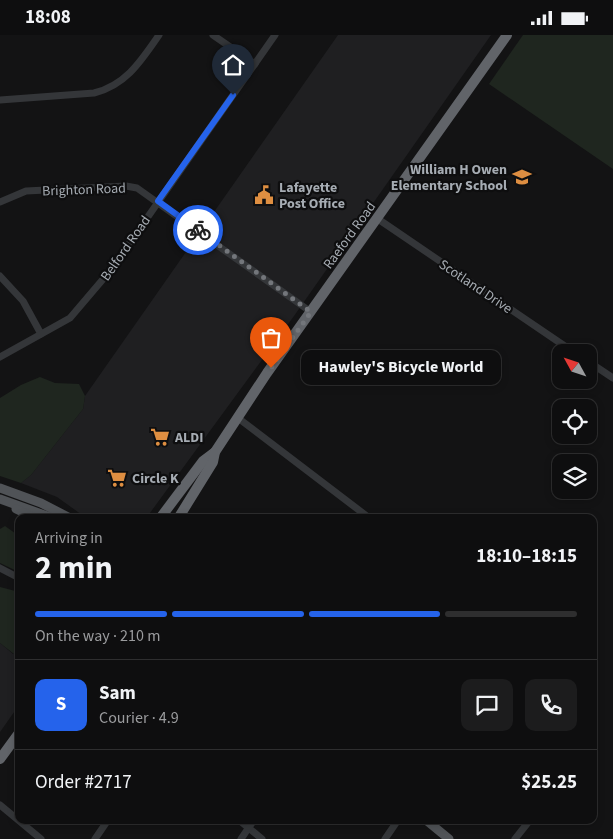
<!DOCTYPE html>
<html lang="en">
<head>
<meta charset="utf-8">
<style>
	:root { --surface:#0e0e0f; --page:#1c1c1d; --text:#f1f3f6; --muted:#9b9c9e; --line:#2e2e2f; --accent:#2563eb }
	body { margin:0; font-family:"Source Sans 3",sans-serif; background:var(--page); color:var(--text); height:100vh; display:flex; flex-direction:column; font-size:19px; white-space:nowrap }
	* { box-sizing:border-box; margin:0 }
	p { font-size:16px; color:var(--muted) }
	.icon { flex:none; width:28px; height:28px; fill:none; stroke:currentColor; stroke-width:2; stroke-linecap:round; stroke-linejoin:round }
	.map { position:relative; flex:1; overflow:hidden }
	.side { position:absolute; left:15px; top:479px; width:582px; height:310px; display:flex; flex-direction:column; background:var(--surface); border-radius:10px; box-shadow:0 2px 8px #0003,0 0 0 1px var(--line) }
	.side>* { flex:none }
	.needle { width:32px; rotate:310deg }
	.fabs { position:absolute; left:552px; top:309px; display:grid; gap:10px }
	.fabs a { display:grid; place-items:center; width:45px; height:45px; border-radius:10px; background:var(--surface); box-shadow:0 2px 8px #0003,0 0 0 1px var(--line); font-size:25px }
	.pin { position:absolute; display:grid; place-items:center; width:42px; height:42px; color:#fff; margin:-51px -21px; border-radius:50% 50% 50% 0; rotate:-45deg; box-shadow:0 0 5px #0007 }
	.pin .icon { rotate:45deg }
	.courier { position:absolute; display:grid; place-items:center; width:50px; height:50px; margin:-25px; border:4px solid #2563eb; border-radius:50%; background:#fff; color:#222; box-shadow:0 1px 6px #0007 }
	.bubble { position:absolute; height:35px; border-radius:10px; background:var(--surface); box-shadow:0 2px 8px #0003,0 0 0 1px var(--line); font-size:16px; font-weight:700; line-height:35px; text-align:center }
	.summary em { font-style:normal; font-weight:700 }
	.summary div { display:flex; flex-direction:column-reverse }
	.summary { display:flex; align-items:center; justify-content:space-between; height:85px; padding:0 20px }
	h1 { font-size:32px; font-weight:700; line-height:38px }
	.bar { display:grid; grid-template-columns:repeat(4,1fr); gap:8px 5px; align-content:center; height:60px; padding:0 20px }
	.bar i { height:6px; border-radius:4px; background:var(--line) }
	.bar .active { background:var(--accent) }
	.bar p { grid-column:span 4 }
	.line { display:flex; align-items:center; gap:12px; padding:0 20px; border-top:1px solid var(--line) }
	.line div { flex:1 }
	.round { display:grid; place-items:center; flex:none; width:52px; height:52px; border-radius:10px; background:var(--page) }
	.status { display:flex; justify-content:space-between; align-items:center; height:35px; padding:0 25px; background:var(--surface); direction:ltr }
	.status svg { height:14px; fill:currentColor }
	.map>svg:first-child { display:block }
	.built { fill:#1f1f21 }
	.green { fill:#1f261f }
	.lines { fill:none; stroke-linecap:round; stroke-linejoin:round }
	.minor { stroke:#343639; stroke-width:7 }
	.major { stroke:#505357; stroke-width:9 }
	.highway { stroke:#616469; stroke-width:10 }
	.done { stroke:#73767b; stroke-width:5; stroke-dasharray:0 9 }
	.route { stroke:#2563eb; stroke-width:6 }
	.labels { text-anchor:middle; stroke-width:4.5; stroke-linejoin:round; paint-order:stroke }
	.poi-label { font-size:14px; font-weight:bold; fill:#a6acb3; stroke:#0e0e0f; text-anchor:start }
	.street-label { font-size:14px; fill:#a6acb3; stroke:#0e0e0f }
</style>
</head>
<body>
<div class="status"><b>18:08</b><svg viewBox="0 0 49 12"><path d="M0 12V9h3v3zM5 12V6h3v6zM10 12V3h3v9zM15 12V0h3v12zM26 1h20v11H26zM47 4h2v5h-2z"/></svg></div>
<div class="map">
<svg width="613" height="804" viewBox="0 0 613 804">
	<rect width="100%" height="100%" fill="#131314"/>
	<g class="built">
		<path d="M338 0H491L294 281 147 482H85L57 462 21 448 31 440 83 374 85 361Z"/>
		<path d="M0 608 13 619 19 616V670L0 697Z"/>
	</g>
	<g class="green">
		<path d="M523 0H613V134L489 49Z"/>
		<path d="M40 342 55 348 79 349 85 361 83 374 31 440 21 448 0 441V363L21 350Z"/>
		<path d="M5 491 19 501V537L0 528V494Z"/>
		<path d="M0 552 19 557V616L14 619 0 608Z"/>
	</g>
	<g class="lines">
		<g class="minor">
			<path d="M213 0 255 29"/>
			<path d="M0 65 94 58C126 50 141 26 159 0"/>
			<path d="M0 167 26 156 126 151 137 153 311 277"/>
			<path d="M378 184 575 318"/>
			<path d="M0 241 23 266 41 299"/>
			<path d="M0 322 70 283 110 236 275 0"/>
			<path d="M589 327 613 343"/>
			<path d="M238 383 368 482"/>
			<path d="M0 533 19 543"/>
			<path d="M0 770 41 804"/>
			<path d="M239 785 262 804"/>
			<path d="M95 804 108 785"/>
			<path d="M241 804 254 785"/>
			<path d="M385 804 398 785"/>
			<path d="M515 804 530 785"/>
		</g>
		<g class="major">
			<path d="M0 453 41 468 68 482"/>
			<path d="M0 464 50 482"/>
			<path d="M16 474 33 482"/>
			<path d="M426 785 449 804"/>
		</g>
		<g class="highway">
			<path d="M161 482 203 426 215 417"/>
			<path d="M179 482 213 427 215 417 267 338 507 0"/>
			<path d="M0 724 19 698"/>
		</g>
	</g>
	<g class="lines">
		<path class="done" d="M198 195 311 277 271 333"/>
		<path class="route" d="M198 195 158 166 233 60"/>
	</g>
	<defs>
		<g id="school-bare" transform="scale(1.5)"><path d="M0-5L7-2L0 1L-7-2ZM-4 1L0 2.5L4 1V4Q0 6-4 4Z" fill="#de8e41" stroke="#0e0e0f" stroke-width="2.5" paint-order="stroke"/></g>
		<g id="civic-bare" transform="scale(1.5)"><path d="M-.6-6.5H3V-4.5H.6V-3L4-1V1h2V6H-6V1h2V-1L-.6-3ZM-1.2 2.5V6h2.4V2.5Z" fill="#de8e41" stroke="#0e0e0f" stroke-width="2.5" paint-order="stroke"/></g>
		<g id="supermarket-bare" transform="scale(1.5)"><path d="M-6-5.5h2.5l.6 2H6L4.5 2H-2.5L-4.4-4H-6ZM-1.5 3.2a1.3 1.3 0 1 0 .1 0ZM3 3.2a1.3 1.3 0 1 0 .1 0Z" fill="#de8e41" stroke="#0e0e0f" stroke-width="2.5" paint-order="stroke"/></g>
	</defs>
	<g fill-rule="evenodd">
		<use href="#school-bare" x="522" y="142"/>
		<use href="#civic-bare" x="264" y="160"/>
		<use href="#supermarket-bare" x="160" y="402"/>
		<use href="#supermarket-bare" x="117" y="443"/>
	</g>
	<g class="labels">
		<g class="poi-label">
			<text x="507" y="139" text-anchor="end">William H Owen<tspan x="507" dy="16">Elementary School</tspan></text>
			<text x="279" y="157">Lafayette<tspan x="279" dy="16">Post Office</tspan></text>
			<text x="175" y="407">ALDI</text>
			<text x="132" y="448">Circle K</text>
		</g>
		<g class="street-label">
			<text transform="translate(84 154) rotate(-2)" y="5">Brighton Road</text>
			<text transform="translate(349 200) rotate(-54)" y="5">Raeford Road</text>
			<text transform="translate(125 213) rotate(-55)" y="5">Belford Road</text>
			<text transform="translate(476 251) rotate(34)" y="5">Scotland Drive</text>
		</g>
	</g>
</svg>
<div class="fabs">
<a><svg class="needle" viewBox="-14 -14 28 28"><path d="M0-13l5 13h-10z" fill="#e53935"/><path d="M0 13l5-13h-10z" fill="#9b9c9e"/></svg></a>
<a><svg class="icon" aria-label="locate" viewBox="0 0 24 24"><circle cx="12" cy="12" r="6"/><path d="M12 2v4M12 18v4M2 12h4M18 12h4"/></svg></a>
<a><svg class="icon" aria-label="layers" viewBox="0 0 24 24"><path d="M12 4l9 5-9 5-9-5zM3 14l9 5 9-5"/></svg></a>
</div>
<div class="pin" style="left:271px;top:333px;background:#ea580c"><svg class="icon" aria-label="bag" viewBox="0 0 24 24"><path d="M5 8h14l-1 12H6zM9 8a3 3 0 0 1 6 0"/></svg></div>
<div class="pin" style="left:233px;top:60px;background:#1f2937"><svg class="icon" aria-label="home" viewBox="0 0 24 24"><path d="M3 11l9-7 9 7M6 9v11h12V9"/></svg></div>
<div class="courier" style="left:198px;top:195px"><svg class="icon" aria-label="bike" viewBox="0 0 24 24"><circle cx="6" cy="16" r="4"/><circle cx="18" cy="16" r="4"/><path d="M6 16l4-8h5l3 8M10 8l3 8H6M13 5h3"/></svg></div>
<div class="bubble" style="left:301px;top:315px;width:200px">Hawley'S Bicycle World</div>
<section class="side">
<div class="summary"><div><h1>2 min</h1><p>Arriving in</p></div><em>18:10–18:15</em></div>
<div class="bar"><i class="active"></i><i class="active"></i><i class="active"></i><i></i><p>On the way · 210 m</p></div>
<div class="line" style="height:90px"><b class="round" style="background:var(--accent);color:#fff">S</b><div><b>Sam</b><p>Courier · 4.9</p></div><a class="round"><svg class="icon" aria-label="chat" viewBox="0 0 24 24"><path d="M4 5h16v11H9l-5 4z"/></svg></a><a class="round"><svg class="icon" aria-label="phone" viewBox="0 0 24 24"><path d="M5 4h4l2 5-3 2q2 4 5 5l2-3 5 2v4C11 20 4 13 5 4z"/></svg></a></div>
<div class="line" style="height:65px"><div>Order #2717</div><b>$25.25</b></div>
</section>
</div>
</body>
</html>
